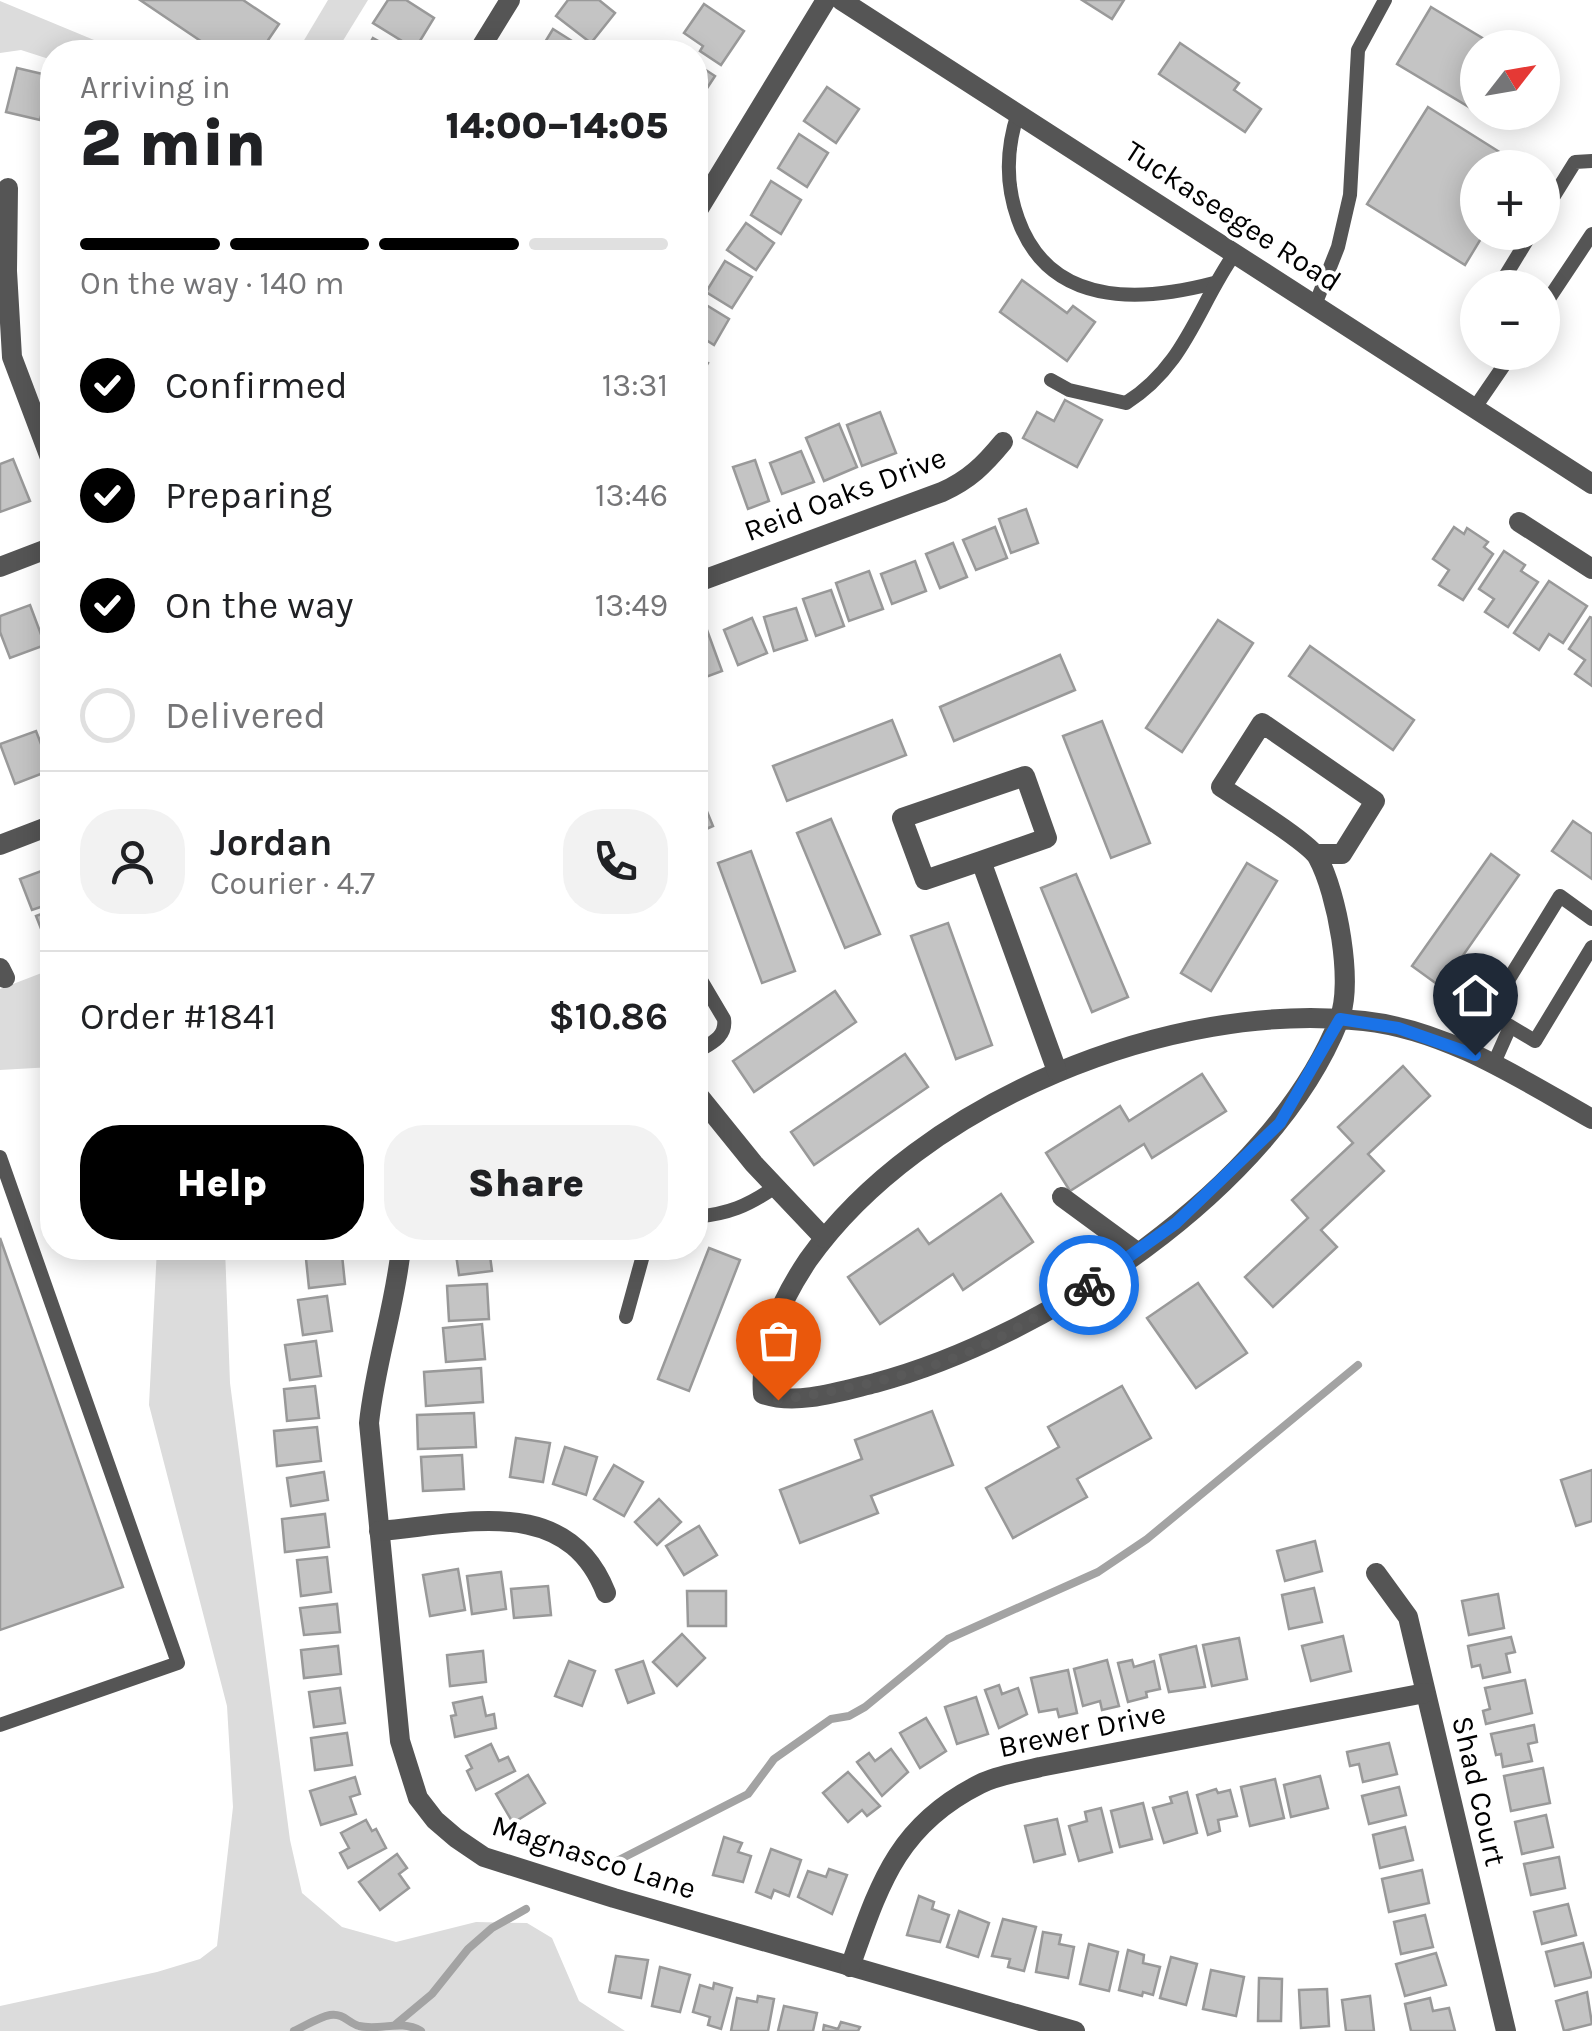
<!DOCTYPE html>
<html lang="en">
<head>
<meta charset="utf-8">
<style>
	:root { --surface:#fff; --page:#f2f2f2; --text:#202124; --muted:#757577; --line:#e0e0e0; --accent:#000 }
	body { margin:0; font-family:Karla,sans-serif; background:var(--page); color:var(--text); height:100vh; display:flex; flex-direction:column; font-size:38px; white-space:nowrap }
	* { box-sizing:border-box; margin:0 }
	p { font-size:32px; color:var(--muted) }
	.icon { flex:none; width:55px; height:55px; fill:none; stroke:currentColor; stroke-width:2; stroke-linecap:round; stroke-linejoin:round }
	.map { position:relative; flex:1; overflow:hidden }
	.details { position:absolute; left:40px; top:40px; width:668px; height:1220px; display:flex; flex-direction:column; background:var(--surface); border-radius:40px; box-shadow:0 5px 25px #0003 }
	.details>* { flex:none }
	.needle { width:65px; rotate:59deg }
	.controls { position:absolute; left:1460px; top:30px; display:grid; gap:20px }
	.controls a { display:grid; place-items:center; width:100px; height:100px; border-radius:50%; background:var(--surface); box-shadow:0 5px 25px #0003; font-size:50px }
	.pin { position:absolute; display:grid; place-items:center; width:85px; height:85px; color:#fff; margin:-102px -42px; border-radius:50% 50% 50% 0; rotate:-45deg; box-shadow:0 0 10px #0007 }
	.pin .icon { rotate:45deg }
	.courier { position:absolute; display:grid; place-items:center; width:100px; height:100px; margin:-50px; border:8px solid #1a73e8; border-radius:50%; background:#fff; color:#222; box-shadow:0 2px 12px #0007 }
	.summary em { font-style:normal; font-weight:800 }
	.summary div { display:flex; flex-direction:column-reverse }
	.summary { display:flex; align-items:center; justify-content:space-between; height:170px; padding:0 40px }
	h1 { font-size:65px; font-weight:800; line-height:75px }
	.bar { display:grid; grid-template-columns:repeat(4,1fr); gap:15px 10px; align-content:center; height:120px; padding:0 40px }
	.bar i { height:12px; border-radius:8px; background:var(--line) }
	.bar .active { background:var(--accent) }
	.bar p { grid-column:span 4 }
	.line { display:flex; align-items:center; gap:25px; padding:0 40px; border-top:2px solid var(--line) }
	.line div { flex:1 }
	.round { display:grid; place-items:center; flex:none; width:105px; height:105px; border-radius:40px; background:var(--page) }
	ol { padding:0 40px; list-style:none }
	li { display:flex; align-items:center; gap:30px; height:110px }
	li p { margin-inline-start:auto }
	li .icon { padding:10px; border-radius:50%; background:var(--accent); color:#fff; stroke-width:4 }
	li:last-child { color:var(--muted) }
	li i { width:55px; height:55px; border:5px solid var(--line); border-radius:50% }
	.button { display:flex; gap:20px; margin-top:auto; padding:20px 40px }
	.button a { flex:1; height:115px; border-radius:40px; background:var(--accent); color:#fff; font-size:40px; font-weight:800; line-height:115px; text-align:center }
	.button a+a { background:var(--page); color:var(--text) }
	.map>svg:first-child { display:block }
	.green { fill:#dcdcdc }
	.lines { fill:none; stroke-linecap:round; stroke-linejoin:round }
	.stream { stroke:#a3a3a3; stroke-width:8 }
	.building { fill:#c4c4c4; stroke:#999; stroke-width:2.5 }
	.service { stroke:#555; stroke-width:14 }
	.minor { stroke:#555; stroke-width:20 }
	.tertiary { stroke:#555; stroke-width:20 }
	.done { stroke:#595959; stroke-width:10; stroke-dasharray:0 18 }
	.route { stroke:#1a73e8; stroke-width:12 }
	.labels { text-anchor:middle; stroke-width:8; stroke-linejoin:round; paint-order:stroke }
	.street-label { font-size:30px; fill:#000; stroke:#fff }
</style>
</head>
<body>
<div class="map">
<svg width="1592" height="2031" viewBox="0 0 1592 2031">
	<rect width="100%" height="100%" fill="#fff"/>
	<g class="green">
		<path d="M328 0H368L336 52H297Z"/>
		<path d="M0 1 123 52H52V60L21 50 0 53Z"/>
		<path d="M52 969V1067L0 1070V989Z"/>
		<path d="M157 1248H225L230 1383 290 1840 302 1893 342 1927 396 1942 476 1922 527 1923 552 1938 579 2001 625 2031H0V2006L157 1972 200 1959 217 1946 233 1807 227 1706 149 1405Z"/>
	</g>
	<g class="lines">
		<g class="stream">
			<path d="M611 1864 748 1794 774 1759 831 1719 849 1716 865 1707 948 1639 1098 1572 1147 1539 1358 1365"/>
			<path d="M396 2024 432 1994 468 1949 492 1928 526 1909"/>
			<path d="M294 2031C305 2026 319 2017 330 2015 344 2013 348 2023 359 2026 381 2031 400 2019 421 2031"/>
		</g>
	</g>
	<g class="building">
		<path d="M140 0H243L279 24 260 52H217Z"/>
		<path d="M388 0H406L434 18 415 49 373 23Z"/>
		<path d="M568 0H599L615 13 591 43 556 16Z"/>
		<path d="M1082 0H1124L1112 19Z"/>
		<path d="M704 4 744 31 721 65 700 51 703 46 684 33Z"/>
		<path d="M1431 7 1499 48H1478V104L1474 110 1397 64Z"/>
		<path d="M553 29 580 46 576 52H539Z"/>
		<path d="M373 38 398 52H365Z"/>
		<path d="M1180 43 1239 83 1234 90 1261 109 1245 132 1159 74Z"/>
		<path d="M695 63 715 76 696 105H695Z"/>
		<path d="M17 68 51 76 40 120 6 112Z"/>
		<path d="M827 87 859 109 836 143 804 121Z"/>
		<path d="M1428 107 1525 168H1478V232H1485L1465 265 1367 204Z"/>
		<path d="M799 134 828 153 807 187 778 168Z"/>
		<path d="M771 181 801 200 781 234 751 215Z"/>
		<path d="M746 223 774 243 756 270 727 250Z"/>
		<rect x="48" y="258" width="4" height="30"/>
		<path d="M725 261 752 277 732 308 706 292Z"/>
		<path d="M1022 280 1067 313 1073 306 1095 322 1067 361 1000 312Z"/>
		<path d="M698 300 729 319 714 345 695 333V305Z"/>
		<path d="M695 356 708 363 695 385Z"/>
		<path d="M1065 400 1102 420 1077 467 1023 438 1037 412 1054 421Z"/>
		<path d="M880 412 896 453 862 466 847 425Z"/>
		<path d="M839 424 857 467 824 481 806 438Z"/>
		<path d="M801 451 814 482 782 494 770 463Z"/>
		<path d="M13 459 30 501 0 512V464Z"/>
		<path d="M755 460 769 501 748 509 733 467Z"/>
		<path d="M1026 509 1038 543 1011 553 999 519Z"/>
		<path d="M695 510 706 540 695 544Z"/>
		<path d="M995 527 1007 558 976 570 963 540Z"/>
		<path d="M1454 527 1464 534 1467 528 1488 542 1484 547 1493 554 1463 600 1439 585 1449 570 1433 559Z"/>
		<path d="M953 543 967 577 940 588 926 554Z"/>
		<path d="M1504 551 1525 565 1521 571 1538 582 1508 627 1485 612 1494 599 1479 589Z"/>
		<path d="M915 561 926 591 892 604 881 574Z"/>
		<path d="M869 571 883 609 849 621 836 583Z"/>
		<path d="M1549 581 1587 606 1563 643 1549 634 1539 650 1514 633Z"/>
		<path d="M831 590 844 626 816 636 803 599Z"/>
		<path d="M52 599V632L42 603Z"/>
		<path d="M30 605 45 645 10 658 0 632V616Z"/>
		<path d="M796 608 807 640 774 651 764 617Z"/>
		<path d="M1590 617 1592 618V686L1575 674 1585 660 1569 649Z"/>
		<path d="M752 618 767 653 738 665 724 630Z"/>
		<path d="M1218 620 1253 643 1182 752 1146 728Z"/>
		<path d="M707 630 722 671 695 681V635Z"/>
		<path d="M1310 646 1414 720 1393 750 1289 676Z"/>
		<path d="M1060 655 1075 690 954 741 940 707Z"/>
		<path d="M52 720V745L44 723Z"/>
		<path d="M892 720 906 755 787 801 773 766Z"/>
		<path d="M1102 721 1150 843 1111 858 1063 736Z"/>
		<path d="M36 731 51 770 15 784 0 744Z"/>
		<path d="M699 792 713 826 695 834V793Z"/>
		<path d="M831 819 880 934 845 948 797 833Z"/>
		<path d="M1573 821 1592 834V879L1552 851Z"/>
		<path d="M751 851 795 971 762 983 718 863Z"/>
		<path d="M1491 854 1519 875 1441 987 1412 966Z"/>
		<path d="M1247 863 1277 881 1211 991 1181 973Z"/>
		<path d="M52 867V903L32 910 20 879Z"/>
		<path d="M1076 874 1128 997 1092 1012 1041 888Z"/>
		<path d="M52 910V948L49 949 36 916Z"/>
		<path d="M948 923 992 1045 956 1059 911 936Z"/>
		<path d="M835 991 856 1022 754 1092 733 1061Z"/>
		<path d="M905 1054 928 1087 814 1165 791 1132Z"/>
		<path d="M1403 1066 1430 1096 1368 1154 1384 1171 1321 1230 1337 1247 1273 1307 1245 1277 1308 1218 1292 1200 1353 1143 1338 1127Z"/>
		<path d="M1202 1074 1226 1111 1152 1158 1144 1144 1070 1191 1046 1153 1120 1106 1129 1121Z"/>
		<path d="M1001 1194 1033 1242 963 1290 953 1274 880 1324 848 1277 918 1229 929 1244Z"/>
		<path d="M0 1238 123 1587 0 1630Z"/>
		<path d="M455 1248H489L492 1271 459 1275Z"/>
		<path d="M709 1248 740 1260 689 1391 658 1379Z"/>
		<path d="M342 1255 345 1284 309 1288 306 1259Z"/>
		<path d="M1198 1283 1247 1353 1196 1388 1147 1318Z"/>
		<path d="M487 1284 489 1319 449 1321 447 1286Z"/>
		<path d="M327 1296 332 1331 303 1335 298 1300Z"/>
		<path d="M482 1324 485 1359 446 1362 443 1328Z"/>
		<path d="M316 1341 321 1376 290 1380 285 1345Z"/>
		<path d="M481 1368 483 1402 426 1406 424 1372Z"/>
		<path d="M315 1386 319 1418 287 1421 284 1389Z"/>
		<path d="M1122 1386 1151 1438 1077 1479 1087 1497 1013 1538 986 1488 1059 1447 1048 1427Z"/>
		<path d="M932 1411 953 1465 871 1496 878 1513 800 1543 780 1490 862 1459 855 1440Z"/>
		<path d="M474 1413 476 1447 418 1449 417 1415Z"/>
		<path d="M317 1427 321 1461 277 1466 274 1431Z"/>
		<path d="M516 1438 550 1443 543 1482 510 1477Z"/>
		<path d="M565 1447 597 1457 586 1495 553 1484Z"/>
		<path d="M462 1455 464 1489 423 1491 421 1457Z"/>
		<path d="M614 1465 643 1482 624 1516 594 1499Z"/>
		<path d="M1592 1470V1521L1576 1526 1561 1480Z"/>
		<path d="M324 1472 328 1500 291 1506 287 1478Z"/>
		<path d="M659 1499 681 1522 657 1545 635 1522Z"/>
		<path d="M325 1514 329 1547 285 1552 282 1519Z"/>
		<path d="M699 1526 717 1555 684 1575 666 1546Z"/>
		<path d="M1315 1541 1322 1571 1285 1581 1277 1551Z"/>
		<path d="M327 1557 331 1592 301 1596 297 1560Z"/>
		<path d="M458 1569 465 1610 430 1616 423 1575Z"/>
		<path d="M501 1572 506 1609 472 1614 467 1576Z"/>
		<path d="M548 1586 551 1615 514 1618 511 1589Z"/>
		<path d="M1314 1588 1322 1622 1289 1629 1282 1595Z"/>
		<path d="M687 1591H726V1626H688Z"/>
		<path d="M1498 1594 1504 1628 1469 1635 1462 1601Z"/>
		<path d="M337 1604 340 1632 304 1635 300 1608Z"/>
		<path d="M682 1634 705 1658 677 1686 653 1662Z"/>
		<path d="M1343 1636 1351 1671 1311 1681 1302 1646Z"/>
		<path d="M1511 1637 1515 1652 1506 1654 1510 1672 1483 1678 1480 1665 1472 1667 1468 1646Z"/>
		<path d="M1239 1638 1247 1679 1212 1686 1203 1645Z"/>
		<path d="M338 1646 341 1674 304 1678 301 1650Z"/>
		<path d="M1196 1646 1205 1687 1169 1692 1160 1655Z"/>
		<path d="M483 1651 486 1682 450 1686 447 1655Z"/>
		<path d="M1107 1660 1119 1706 1102 1710 1100 1701 1083 1706 1074 1669Z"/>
		<path d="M1132 1660 1134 1667 1154 1661 1160 1689 1146 1692 1147 1697 1128 1702 1118 1663Z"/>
		<path d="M569 1661 595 1671 582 1706 555 1696Z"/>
		<path d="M643 1661 654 1693 628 1703 616 1670Z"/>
		<path d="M1068 1670 1077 1713 1059 1717 1057 1709 1039 1712 1031 1678Z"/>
		<path d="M1525 1680 1532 1713 1486 1724 1483 1711 1490 1709 1485 1688Z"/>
		<path d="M999 1685 1002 1694 1018 1688 1027 1714 999 1728 985 1690Z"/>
		<path d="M340 1688 345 1723 314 1727 309 1692Z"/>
		<path d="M482 1697 486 1716 494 1714 496 1728 455 1737 451 1716 456 1715 453 1703Z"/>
		<path d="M976 1697 988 1734 957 1744 945 1707Z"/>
		<path d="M926 1718 946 1751 920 1768 900 1733Z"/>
		<path d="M1534 1725 1537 1742 1528 1744 1532 1761 1503 1767 1501 1754 1496 1755 1491 1734Z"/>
		<path d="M347 1733 352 1765 315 1770 311 1738Z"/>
		<path d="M1389 1743 1397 1774 1363 1782 1359 1764 1350 1766 1347 1752Z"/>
		<path d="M491 1744 499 1761 508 1757 515 1771 476 1790 467 1771 472 1768 466 1756Z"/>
		<path d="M891 1749 908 1772 882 1796 857 1762 869 1753 875 1761Z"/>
		<path d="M1543 1768 1550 1803 1511 1811 1504 1776Z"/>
		<path d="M848 1772 880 1806 867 1816 862 1810 848 1822 823 1793Z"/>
		<path d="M528 1775 545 1803 513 1823 496 1794Z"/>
		<path d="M1320 1776 1328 1808 1291 1817 1284 1785Z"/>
		<path d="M355 1777 360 1794 350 1797 356 1814 321 1825 310 1791Z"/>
		<path d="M1275 1779 1284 1818 1250 1826 1241 1787Z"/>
		<path d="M1399 1787 1406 1815 1369 1824 1362 1796Z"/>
		<path d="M1216 1789 1218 1793 1230 1790 1237 1816 1218 1820 1220 1831 1208 1835 1197 1795Z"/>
		<path d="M1187 1792 1197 1833 1164 1843 1153 1808 1172 1803 1170 1797Z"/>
		<path d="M1143 1803 1152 1839 1120 1847 1111 1811Z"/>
		<path d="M1101 1808 1112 1852 1079 1861 1069 1826 1087 1821 1085 1812Z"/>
		<path d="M1546 1815 1553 1847 1522 1854 1515 1822Z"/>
		<path d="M1057 1819 1065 1854 1034 1862 1025 1826Z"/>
		<path d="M366 1820 372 1831 376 1829 386 1848 348 1868 340 1853 349 1848 341 1833Z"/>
		<path d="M1405 1827 1413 1860 1380 1868 1373 1835Z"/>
		<path d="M724 1837 742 1843 738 1852 751 1856 743 1882 713 1875Z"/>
		<path d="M771 1849 801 1860 789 1896 774 1890 771 1898 756 1892Z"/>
		<path d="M397 1854 407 1868 399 1874 409 1888 380 1910 359 1882Z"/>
		<path d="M1559 1857 1565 1888 1531 1895 1524 1864Z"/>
		<path d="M829 1869 847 1875 832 1914 798 1897 808 1871 826 1877Z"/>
		<path d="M1422 1870 1429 1903 1389 1912 1382 1879Z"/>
		<path d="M919 1896 934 1902 932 1909 949 1915 940 1942 907 1935Z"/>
		<path d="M1568 1904 1576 1935 1542 1944 1534 1912Z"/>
		<path d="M959 1911 989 1923 978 1957 947 1947Z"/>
		<path d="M1425 1915 1433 1947 1401 1954 1394 1922Z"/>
		<path d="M1003 1919 1036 1927 1024 1971 1008 1967 1010 1959 992 1956Z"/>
		<path d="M1043 1932 1061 1935 1059 1944 1074 1947 1068 1978 1036 1972Z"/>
		<path d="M1583 1943 1592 1977 1555 1986 1546 1952Z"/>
		<path d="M1089 1944 1118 1952 1109 1991 1080 1984Z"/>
		<path d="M1128 1950 1144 1955 1143 1963 1160 1967 1153 1995 1143 1992 1142 1996 1119 1990Z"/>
		<path d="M1436 1953 1446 1985 1405 1996 1396 1964Z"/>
		<path d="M616 1956 648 1960 641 1998 609 1992Z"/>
		<path d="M1171 1957 1197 1964 1186 2005 1160 1998Z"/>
		<path d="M660 1967 690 1975 680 2012 652 2006Z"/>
		<path d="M1211 1970 1244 1977 1236 2016 1203 2009Z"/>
		<path d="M1259 1978 1282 1979 1281 2021H1258Z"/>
		<path d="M714 1983 732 1988 721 2029 708 2025 710 2017 693 2012 700 1985 713 1989Z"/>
		<path d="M1327 1989 1329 2026 1301 2028 1299 1990Z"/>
		<path d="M1587 1992 1592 2024 1564 2031 1556 2001Z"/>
		<path d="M758 1996 774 1999 768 2031H731L737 1998 757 2002Z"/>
		<path d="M1370 1996 1374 2031H1346L1342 2000Z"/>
		<path d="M1430 1998 1433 2011 1449 2008 1455 2031H1411L1405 2004Z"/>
		<path d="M784 2006 817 2013 813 2031H778Z"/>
		<path d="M841 2022 860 2027 858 2031H823L824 2025 838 2029Z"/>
	</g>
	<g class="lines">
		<g class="service">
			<path d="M1018 113C1006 149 1005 183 1018 219 1049 306 1138 303 1214 283"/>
			<path d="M1542 215 1575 162 1592 161"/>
			<path d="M1498 288 1532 232"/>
			<path d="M1315 305 1338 247 1350 195 1358 50 1385 0"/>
			<path d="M1542 309 1592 234"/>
			<path d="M1051 380 1069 390 1126 403C1186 365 1197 307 1235 253"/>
			<path d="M1476 406 1513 352"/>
			<path d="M1592 919 1560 896 1488 1013 1535 1041 1592 947"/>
			<path d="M695 970 724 1019C727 1038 709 1044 695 1053"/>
			<path d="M1494 1063 1510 1027"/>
			<path d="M0 1157 178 1663 0 1725"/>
			<path d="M695 1217C728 1214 748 1206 775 1187"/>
			<path d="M626 1317 645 1248"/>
		</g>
		<g class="minor">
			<path d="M478 52 510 0"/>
			<path d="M8 188 7 271 12 357 52 463"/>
			<path d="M695 215 826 0"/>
			<path d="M1519 522 1592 569"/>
			<path d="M0 567 52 547"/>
			<path d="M695 583 942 492C969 480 984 465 1003 442"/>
			<path d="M0 845 52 825"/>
			<path d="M1317 854H1342L1375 801 1262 723 1221 787C1239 799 1310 843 1318 858 1337 893 1354 983 1339 1020 1272 1189 1044 1338 875 1383 842 1391 796 1406 763 1394 759 1347 782 1299 808 1260 920 1102 1172 999 1364 1021 1447 1030 1521 1079 1592 1119"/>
			<path d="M981 861 1047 838 1025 776 902 818 925 880 981 861 1057 1071"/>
			<path d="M0 968 5 978"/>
			<path d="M695 1091 754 1164 824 1238"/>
			<path d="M1062 1197 1137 1252"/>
			<path d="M401 1248C395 1307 375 1364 369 1423L400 1741 418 1798 435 1820 456 1838 484 1857 614 1898 1075 2031"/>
			<path d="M379 1531C464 1524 567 1493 606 1593"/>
			<path d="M1376 1573 1408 1617 1506 2031"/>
			<path d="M850 1967C879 1886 896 1826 980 1784 998 1775 1021 1772 1040 1767L1425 1693"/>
		</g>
		<path class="tertiary" d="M841 0 1592 484"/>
	</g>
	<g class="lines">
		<path class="done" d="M778 1400C840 1391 900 1379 959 1356 1005 1338 1047 1310 1089 1285"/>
		<path class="route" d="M1089 1285 1176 1223 1280 1123 1340 1019 1398 1028 1475 1055"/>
	</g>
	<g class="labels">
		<g class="street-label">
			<text transform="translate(1233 216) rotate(33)" y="10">Tuckaseegee Road</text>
			<text transform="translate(845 494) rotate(-21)" y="10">Reid Oaks Drive</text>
			<text transform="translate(1082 1730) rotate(-12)" y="10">Brewer Drive</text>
			<text transform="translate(1479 1791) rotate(77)" y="10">Shad Court</text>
			<text transform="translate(594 1857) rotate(18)" y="10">Magnasco Lane</text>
		</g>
	</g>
</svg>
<div class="controls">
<a><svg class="needle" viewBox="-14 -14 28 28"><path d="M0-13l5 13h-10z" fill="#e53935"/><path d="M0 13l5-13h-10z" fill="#757577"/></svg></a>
<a>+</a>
<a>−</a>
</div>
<div class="pin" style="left:778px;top:1400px;background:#ea580c"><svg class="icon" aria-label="bag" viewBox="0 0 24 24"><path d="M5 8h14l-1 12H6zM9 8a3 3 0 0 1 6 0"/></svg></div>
<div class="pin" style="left:1475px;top:1055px;background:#1f2937"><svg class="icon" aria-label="home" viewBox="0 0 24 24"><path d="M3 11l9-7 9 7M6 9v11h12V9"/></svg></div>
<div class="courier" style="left:1089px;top:1285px"><svg class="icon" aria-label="bike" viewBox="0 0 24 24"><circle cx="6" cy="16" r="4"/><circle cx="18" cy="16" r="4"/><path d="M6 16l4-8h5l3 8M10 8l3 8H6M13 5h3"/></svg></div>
<section class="details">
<div class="summary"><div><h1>2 min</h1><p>Arriving in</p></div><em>14:00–14:05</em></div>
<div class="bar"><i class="active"></i><i class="active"></i><i class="active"></i><i></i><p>On the way · 140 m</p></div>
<ol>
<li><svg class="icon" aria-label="check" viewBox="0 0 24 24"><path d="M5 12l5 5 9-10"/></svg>Confirmed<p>13:31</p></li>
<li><svg class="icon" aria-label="check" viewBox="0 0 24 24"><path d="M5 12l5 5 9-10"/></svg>Preparing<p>13:46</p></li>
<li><svg class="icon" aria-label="check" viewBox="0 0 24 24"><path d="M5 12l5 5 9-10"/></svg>On the way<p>13:49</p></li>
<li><i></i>Delivered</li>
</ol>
<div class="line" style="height:180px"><a class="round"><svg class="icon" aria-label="person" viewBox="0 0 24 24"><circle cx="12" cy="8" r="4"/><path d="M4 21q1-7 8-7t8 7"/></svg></a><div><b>Jordan</b><p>Courier · 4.7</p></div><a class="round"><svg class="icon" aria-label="phone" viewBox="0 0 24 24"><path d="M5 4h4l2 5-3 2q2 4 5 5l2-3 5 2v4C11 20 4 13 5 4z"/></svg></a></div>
<div class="line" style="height:130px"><div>Order #1841</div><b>$10.86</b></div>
<div class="button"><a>Help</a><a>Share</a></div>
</section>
</div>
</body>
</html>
